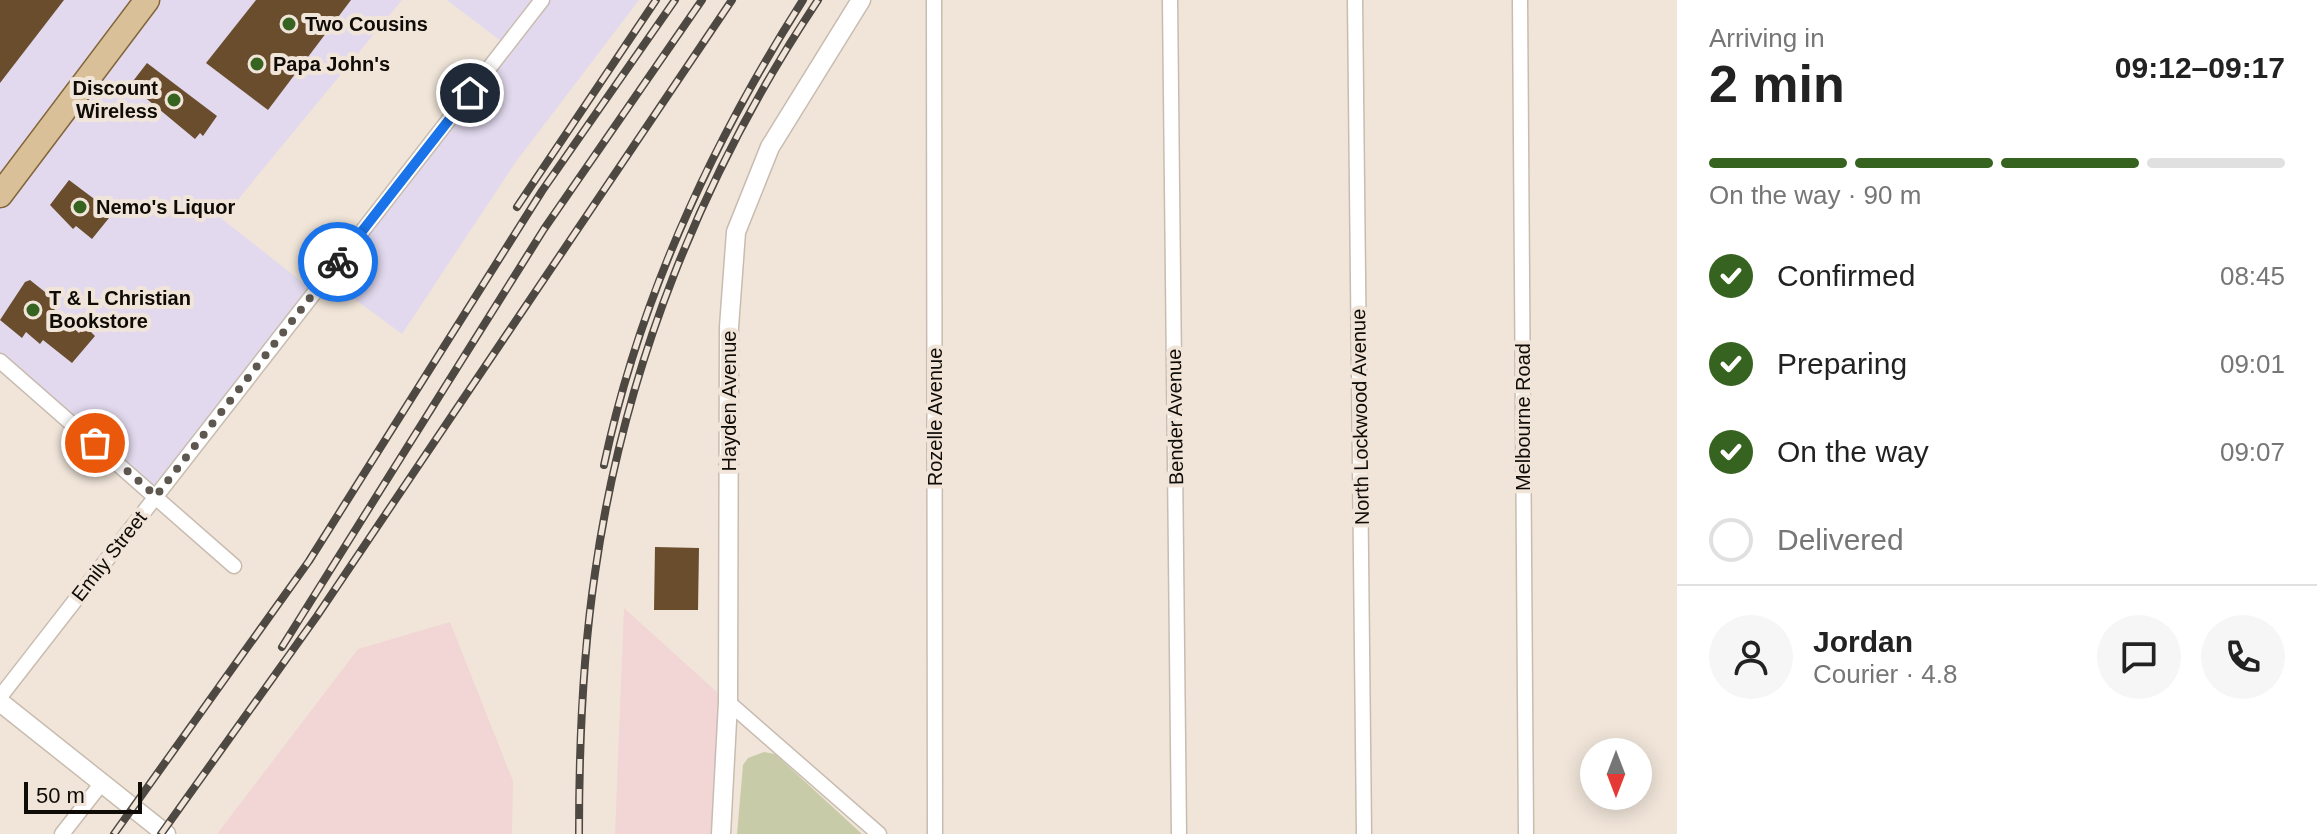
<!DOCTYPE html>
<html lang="en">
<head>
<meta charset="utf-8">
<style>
	:root { --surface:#fff; --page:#f6f6f6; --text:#222; --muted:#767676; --line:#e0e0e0; --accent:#376320 }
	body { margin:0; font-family:Helvetica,sans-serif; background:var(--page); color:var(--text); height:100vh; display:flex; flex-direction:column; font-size:30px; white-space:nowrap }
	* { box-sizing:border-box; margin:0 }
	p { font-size:26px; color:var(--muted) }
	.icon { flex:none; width:44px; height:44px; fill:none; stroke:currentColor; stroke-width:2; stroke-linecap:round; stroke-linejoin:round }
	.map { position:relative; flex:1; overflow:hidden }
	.details { display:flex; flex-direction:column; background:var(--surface); width:640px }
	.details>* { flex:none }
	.needle { width:52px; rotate:180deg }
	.controls { position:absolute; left:1580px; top:738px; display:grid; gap:16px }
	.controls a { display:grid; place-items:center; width:72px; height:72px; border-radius:50%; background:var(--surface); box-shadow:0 4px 20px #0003; font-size:40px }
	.scale { position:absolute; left:24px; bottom:20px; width:118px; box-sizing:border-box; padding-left:8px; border:4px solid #0f0b07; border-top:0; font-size:22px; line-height:28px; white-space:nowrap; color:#0f0b07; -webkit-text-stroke:6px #f1e5d9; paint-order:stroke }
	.pin { position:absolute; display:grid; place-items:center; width:68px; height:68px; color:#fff; margin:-34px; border:4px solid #fff; border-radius:50%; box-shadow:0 2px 8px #0007 }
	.courier { position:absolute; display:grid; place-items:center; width:80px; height:80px; margin:-40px; border:6px solid #1a73e8; border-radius:50%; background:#fff; color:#222; box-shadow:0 2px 10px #0007 }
	.headline em { font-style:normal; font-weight:600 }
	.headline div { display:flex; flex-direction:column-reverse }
	.headline { display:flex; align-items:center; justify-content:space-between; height:136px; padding:0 32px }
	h1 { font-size:52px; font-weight:600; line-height:60px }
	.bar { display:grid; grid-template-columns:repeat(4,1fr); gap:12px 8px; align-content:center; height:96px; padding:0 32px }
	.bar i { height:10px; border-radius:6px; background:var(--line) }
	.bar .active { background:var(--accent) }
	.bar p { grid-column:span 4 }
	.line { display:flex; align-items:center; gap:20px; padding:0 32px; border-top:2px solid var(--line) }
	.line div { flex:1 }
	.round { display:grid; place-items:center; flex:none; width:84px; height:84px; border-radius:42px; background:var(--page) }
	ol { padding:0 32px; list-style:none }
	li { display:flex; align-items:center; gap:24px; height:88px }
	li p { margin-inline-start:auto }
	li .icon { padding:8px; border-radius:50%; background:var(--accent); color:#fff; stroke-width:4 }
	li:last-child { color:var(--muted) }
	li i { width:44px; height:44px; border:4px solid var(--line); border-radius:50% }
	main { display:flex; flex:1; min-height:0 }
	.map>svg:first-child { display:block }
	.commercial { fill:#e2d9ee }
	.industrial { fill:#f1d6d5 }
	.green { fill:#c8cba8 }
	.building { fill:#694d2d }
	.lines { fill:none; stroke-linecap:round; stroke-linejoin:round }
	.minor-casing { stroke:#c8bcb0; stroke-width:17 }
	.tertiary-casing { stroke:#c8bcb0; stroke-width:21 }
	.primary-casing { stroke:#826538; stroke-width:27 }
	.minor { stroke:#fff; stroke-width:14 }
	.tertiary { stroke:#fff; stroke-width:18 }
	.primary { stroke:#d9c098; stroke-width:24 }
	.rail-casing { stroke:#4e4842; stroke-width:8 }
	.rail { stroke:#f1e5d9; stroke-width:5; stroke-dasharray:15; stroke-linecap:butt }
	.done { stroke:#5e5750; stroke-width:8; stroke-dasharray:0 14.4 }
	.route { stroke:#1a73e8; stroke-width:10 }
	.poi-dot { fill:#376320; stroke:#f1e5d9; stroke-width:3 }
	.labels { text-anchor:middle; stroke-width:8; stroke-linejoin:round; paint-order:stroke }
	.poi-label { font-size:20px; font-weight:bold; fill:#0f0b07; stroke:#f1e5d9; text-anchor:start }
	.street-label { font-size:20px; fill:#0f0b07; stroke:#f1e5d9 }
</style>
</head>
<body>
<main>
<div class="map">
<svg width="1677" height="834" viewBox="0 0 1677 834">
	<rect width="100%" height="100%" fill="#f1e5d9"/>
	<g class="commercial">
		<path d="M0 0H402L222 219 315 292 156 496 0 361Z"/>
		<path d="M447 0H639L515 163 402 334 326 278 506 45Z"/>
	</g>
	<g class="industrial">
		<path d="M624 608 728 702 721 834H615Z"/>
		<path d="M450 622 513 781 512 834H217L358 649Z"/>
	</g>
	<path class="green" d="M764 752 775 754 862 834H737L743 765 748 758Z"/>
	<g class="building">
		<path d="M0 0H64L0 83Z"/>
		<path d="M256 0H351L268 110 206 63Z"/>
		<path d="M147 63 217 116 203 136 200 133 195 139 130 85Z"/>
		<path d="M69 180 113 213 92 239 76 226 73 229 50 205Z"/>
		<path d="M30 280 60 304 54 310 79 333 85 326 95 336 72 363 43 340 40 344 26 332 22 338 0 320 25 282Z"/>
		<path d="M655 547 699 548 698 610H654Z"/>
	</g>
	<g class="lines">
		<g class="minor-casing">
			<g id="minor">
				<path d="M934 0 935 834"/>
				<path d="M1170 0 1179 834"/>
				<path d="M1355 0 1364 834"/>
				<path d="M1520 0 1526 834"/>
				<path d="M0 361 234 566"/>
				<path d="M0 697 542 0"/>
				<path d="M728 702 879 834"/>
				<path d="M62 834 101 784"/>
			</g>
		</g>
		<g class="tertiary-casing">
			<g id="tertiary">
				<path d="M0 702 166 834"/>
				<path d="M721 834 728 702 729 327 736 232 770 147 861 0"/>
			</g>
		</g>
		<g class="primary-casing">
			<path id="primary" d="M0 195 147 0"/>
		</g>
		<use href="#minor" class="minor"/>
		<use href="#tertiary" class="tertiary"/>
		<use href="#primary" class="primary"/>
		<g class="rail-casing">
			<g id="rail">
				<path d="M517 207 656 0"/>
				<path d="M604 465C640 297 711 144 803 0"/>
				<path d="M282 647 544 229 702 0"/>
				<path d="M114 834 309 561 542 191 675 0"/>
				<path d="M161 834 317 616 732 0"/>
				<path d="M579 834C579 747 582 660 595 573 624 368 703 172 818 0"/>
			</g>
		</g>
		<use href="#rail" class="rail"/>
	</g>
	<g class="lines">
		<path class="done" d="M95 443 156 496 338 262"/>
		<path class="route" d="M338 262 470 93"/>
	</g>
	<g class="poi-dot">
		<circle cx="289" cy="24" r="8"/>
		<circle cx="257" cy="64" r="8"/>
		<circle cx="174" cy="100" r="8"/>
		<circle cx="80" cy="207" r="8"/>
		<circle cx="33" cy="310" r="8"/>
	</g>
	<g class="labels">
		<g class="poi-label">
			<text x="305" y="31">Two Cousins</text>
			<text x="273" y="71">Papa John's</text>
			<text x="158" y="95" text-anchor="end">Discount<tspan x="158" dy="23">Wireless</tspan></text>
			<text x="96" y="214">Nemo's Liquor</text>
			<text x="49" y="305">T &amp; L Christian<tspan x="49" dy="23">Bookstore</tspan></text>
		</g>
		<g class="street-label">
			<text transform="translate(729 401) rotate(-90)" y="7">Hayden Avenue</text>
			<text transform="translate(935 417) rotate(-90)" y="7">Rozelle Avenue</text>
			<text transform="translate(1175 417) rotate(-91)" y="7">Bender Avenue</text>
			<text transform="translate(1360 417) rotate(-91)" y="7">North Lockwood Avenue</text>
			<text transform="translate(1523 417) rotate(-90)" y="7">Melbourne Road</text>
			<text transform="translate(109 556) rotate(-52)" y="7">Emily Street</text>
		</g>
	</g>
</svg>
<div class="controls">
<a><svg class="needle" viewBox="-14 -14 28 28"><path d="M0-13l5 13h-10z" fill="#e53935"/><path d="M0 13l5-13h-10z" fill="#767676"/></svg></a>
</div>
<div class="scale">50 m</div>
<div class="pin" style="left:95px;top:443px;background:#ea580c"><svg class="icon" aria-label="bag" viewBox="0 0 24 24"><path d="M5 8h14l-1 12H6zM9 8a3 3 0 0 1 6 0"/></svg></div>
<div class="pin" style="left:470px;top:93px;background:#1f2937"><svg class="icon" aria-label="home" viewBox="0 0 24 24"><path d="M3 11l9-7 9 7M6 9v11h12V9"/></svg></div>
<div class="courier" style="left:338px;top:262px"><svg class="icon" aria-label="bike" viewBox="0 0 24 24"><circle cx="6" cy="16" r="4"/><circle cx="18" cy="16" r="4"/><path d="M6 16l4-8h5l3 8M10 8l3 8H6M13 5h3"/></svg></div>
</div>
<section class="details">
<div class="headline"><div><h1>2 min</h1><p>Arriving in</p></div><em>09:12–09:17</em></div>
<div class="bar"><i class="active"></i><i class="active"></i><i class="active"></i><i></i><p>On the way · 90 m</p></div>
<ol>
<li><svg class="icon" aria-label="check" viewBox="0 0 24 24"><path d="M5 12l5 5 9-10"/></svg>Confirmed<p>08:45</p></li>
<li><svg class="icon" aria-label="check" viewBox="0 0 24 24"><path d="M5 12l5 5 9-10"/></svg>Preparing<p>09:01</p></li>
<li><svg class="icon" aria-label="check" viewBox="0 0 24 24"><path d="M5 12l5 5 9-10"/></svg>On the way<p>09:07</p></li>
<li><i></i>Delivered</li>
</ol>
<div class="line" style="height:144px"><a class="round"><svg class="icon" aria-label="person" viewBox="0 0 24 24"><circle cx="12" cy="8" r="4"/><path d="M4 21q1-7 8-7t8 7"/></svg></a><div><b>Jordan</b><p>Courier · 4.8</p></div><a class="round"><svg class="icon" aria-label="chat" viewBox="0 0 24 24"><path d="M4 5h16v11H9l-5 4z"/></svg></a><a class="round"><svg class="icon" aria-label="phone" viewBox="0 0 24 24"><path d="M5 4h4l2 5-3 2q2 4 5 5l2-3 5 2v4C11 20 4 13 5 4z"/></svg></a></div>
</section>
</main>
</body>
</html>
